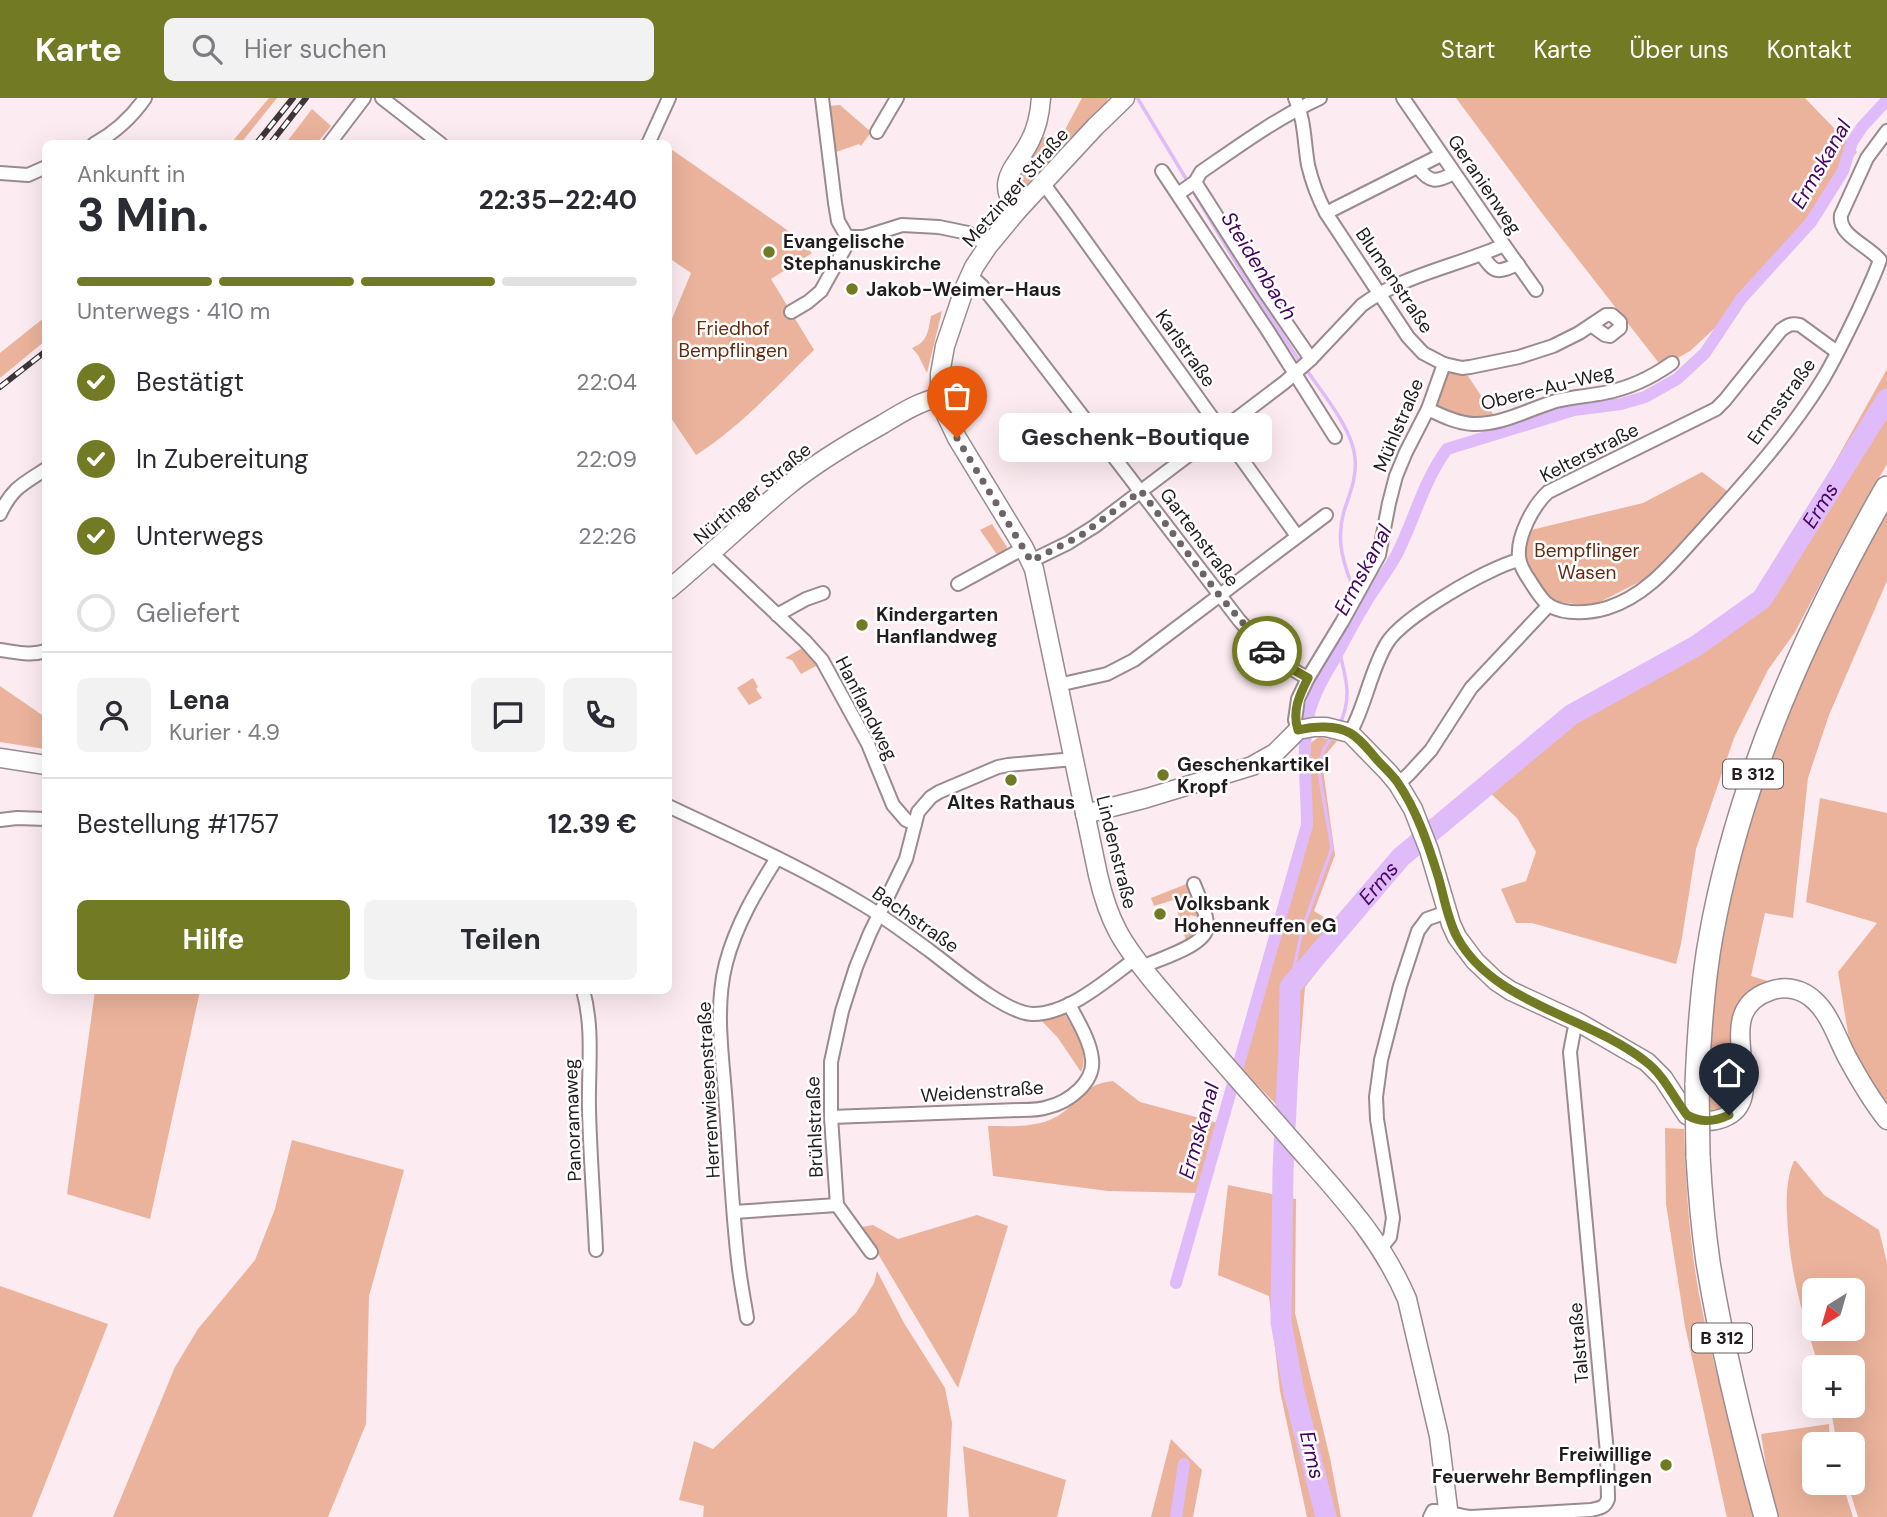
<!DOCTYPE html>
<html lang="de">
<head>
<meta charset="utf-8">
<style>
	:root { --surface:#fff; --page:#f2f2f3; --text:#2b2b33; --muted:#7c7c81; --line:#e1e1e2; --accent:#737a24 }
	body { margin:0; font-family:"DM Sans",sans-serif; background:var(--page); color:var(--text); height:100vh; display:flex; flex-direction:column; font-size:26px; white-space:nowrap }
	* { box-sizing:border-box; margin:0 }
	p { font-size:23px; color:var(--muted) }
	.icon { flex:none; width:38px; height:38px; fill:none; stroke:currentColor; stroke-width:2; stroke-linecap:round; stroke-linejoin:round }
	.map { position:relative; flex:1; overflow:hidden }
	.sheet { position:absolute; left:42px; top:42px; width:630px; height:854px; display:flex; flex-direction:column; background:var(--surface); border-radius:10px; box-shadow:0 7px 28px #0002 }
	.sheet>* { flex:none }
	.needle { width:46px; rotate:217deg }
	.fabs { position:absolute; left:1802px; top:1180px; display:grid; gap:14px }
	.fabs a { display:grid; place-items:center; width:63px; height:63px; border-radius:10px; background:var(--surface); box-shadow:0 7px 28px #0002; font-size:35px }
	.pin { position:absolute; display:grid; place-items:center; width:60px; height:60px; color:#fff; margin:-72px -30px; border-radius:50% 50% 50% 0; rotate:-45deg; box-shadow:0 0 7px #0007 }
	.pin .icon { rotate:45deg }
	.courier { position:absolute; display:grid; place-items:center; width:70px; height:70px; margin:-35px; border:5px solid #737a24; border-radius:50%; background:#fff; color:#222; box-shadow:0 2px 9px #0007 }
	.bubble { position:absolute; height:49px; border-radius:10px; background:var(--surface); box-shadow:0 7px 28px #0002; font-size:23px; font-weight:700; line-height:49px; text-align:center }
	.overview em { font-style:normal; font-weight:700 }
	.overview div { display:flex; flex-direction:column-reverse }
	.overview { display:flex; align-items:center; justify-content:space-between; height:119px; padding:0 35px }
	h1 { font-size:46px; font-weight:700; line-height:52px }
	.bar { display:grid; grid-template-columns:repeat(4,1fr); gap:10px 7px; align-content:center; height:84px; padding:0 35px }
	.bar i { height:9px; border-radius:5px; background:var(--line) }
	.bar .current { background:var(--accent) }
	.bar p { grid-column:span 4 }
	.line { display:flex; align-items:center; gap:18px; padding:0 35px; border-top:2px solid var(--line) }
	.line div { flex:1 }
	.round { display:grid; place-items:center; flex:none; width:74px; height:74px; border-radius:10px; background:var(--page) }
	ol { padding:0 35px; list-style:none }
	li { display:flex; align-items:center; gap:21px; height:77px }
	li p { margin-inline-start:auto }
	li .icon { padding:7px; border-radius:50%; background:var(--accent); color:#fff; stroke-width:4 }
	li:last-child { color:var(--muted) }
	li i { width:38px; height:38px; border:4px solid var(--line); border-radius:50% }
	.cta { display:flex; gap:14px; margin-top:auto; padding:14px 35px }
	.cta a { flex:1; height:80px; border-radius:10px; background:var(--accent); color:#fff; font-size:28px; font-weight:700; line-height:80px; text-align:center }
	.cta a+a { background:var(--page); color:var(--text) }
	header { display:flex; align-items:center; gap:42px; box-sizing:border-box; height:98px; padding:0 35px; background:var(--accent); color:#fff }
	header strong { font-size:33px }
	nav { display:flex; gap:38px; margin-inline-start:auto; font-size:24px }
	.search { width:490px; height:63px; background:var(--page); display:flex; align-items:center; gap:18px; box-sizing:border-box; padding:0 24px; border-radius:10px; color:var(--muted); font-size:26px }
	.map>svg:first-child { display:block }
	.green { fill:#ebb39b; fill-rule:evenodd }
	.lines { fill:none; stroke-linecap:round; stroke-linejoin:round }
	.stream { stroke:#e0bbf9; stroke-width:3.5 }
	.canal { stroke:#e0bbf9; stroke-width:12 }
	.river { stroke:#e0bbf9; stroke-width:21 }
	.street-casing { stroke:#9a8b8f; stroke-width:16 }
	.secondary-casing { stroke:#9a8b8f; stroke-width:21 }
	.highway-casing { stroke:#9a8b8f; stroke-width:26 }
	.street { stroke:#fff; stroke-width:12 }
	.secondary { stroke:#fff; stroke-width:18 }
	.highway { stroke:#fff; stroke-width:23 }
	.rail-casing { stroke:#3d3638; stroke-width:6 }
	.rail { stroke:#fff; stroke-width:3.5; stroke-dasharray:10; stroke-linecap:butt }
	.highway-bridge-casing { stroke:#9a8b8f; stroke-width:26; stroke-linecap:butt }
	.highway-bridge { stroke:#fff; stroke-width:23 }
	.done { stroke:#6e6468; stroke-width:7; stroke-dasharray:0 12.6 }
	.route { stroke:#737a24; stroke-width:9 }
	.poi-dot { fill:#737a24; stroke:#fff; stroke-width:2.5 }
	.labels { text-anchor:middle; stroke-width:5; stroke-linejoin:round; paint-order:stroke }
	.shield { fill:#fff; stroke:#646062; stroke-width:2 }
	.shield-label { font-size:18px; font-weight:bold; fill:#221c1e }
	.street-label { font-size:19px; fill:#221c1e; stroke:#fff }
	.poi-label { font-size:19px; font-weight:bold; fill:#221c1e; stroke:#fff; text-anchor:start }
	.park-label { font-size:19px; fill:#622b10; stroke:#fff }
	.water-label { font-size:21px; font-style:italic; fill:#460462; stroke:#fff }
</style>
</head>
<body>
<header>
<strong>Karte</strong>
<div class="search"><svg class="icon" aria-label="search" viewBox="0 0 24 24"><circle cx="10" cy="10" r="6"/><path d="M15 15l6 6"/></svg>Hier suchen</div>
<nav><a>Start</a><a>Karte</a><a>Über uns</a><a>Kontakt</a></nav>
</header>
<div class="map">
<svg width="1887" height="1419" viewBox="0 0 1887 1419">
	<rect width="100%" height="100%" fill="#fcebf0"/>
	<g class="green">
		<path d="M269 0H277L241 45H231Z"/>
		<path d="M1082 0H1108L1106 5 1067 45 1064 44 1060 49V53L1023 91H1015L1012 83 1040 39 1060 41Z"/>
		<path d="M1456 0H1805L1857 54 1742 205 1690 253 1662 269 1541 114Z"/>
		<path d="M840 7 871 34 861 48 859 46 836 54 838 62 836 63 839 72 834 74 826 8Z"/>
		<path d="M312 11 331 28 317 45H286Z"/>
		<path d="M668 49 783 129 805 147 812 155 771 181 814 252C776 289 740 329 696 357L669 317V228L691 175 669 160Z"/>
		<path d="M942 213 927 275 918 257 912 250C928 244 928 233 931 218Z"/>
		<path d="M45 219V243L0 280V255Z"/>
		<path d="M1887 271V366L1846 437 1795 534 1768 572 1734 640 1696 751 1681 846 1676 866 1532 825H1516L1501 791 1526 783 1536 754 1517 720 1486 691 1598 607 1705 542 1757 504Z"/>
		<path d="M1446 272 1468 278 1495 319C1469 323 1458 319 1433 309Z"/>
		<path d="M1702 374 1727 393 1649 479 1592 508 1551 503 1523 459 1531 432 1643 405Z"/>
		<path d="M1887 406V483L1829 617 1808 680 1793 820 1765 815 1751 878 1771 884 1732 932 1733 960 1737 986 1734 1001 1728 1011 1707 1019 1709 900C1718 884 1718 872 1717 854 1716 845 1719 834 1720 825L1782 615Z"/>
		<path d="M992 426 1007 449 1006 453 998 458 980 432Z"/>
		<path d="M804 549 816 566V568L801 576 792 562 785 560Z"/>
		<path d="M753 580 758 589 756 591 762 600 749 607 737 590Z"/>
		<path d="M0 588 45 619V651L0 644Z"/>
		<path d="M1319 639 1337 643 1326 656 1323 671 1335 757 1314 813 1348 834 1305 889 1294 1025 1240 969 1268 878 1310 730 1309 646Z"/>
		<path d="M1820 700 1887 715V1015L1850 947 1838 874 1877 825 1806 804Z"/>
		<path d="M1189 785 1199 814 1198 819 1190 817 1186 829 1194 832 1192 840 1186 842 1184 836 1185 834 1173 802 1154 808 1151 800Z"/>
		<path d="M95 893H200L150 1121 67 1096Z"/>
		<path d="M1065 916C1074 933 1090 955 1081 974L1058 940 1039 920Z"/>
		<path d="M1113 983 1140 1004 1218 1025 1199 1095 1108 1093 993 1078 988 1028C1009 1028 1034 1030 1054 1020 1067 1014 1076 1001 1088 992 1095 986 1104 984 1113 983Z"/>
		<path d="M1665 1030 1684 1031C1686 1087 1689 1141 1699 1196 1713 1271 1736 1345 1757 1419H1727L1725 1411 1685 1228 1666 1106Z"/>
		<path d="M292 1042 404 1072 369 1198 366 1326 328 1419H113L175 1269 198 1231 255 1162 275 1111Z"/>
		<path d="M1794 1063H1796L1824 1097 1879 1132 1887 1165V1419H1858L1847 1384H1853V1346H1837L1830 1307H1853V1269H1819C1802 1215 1789 1173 1787 1116 1786 1099 1787 1078 1794 1063ZM1815 1192H1853V1230H1815Z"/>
		<path d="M1228 1087 1296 1101 1295 1215 1330 1360 1341 1419H1307L1280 1293 1269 1198 1218 1177Z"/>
		<path d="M977 1117 1008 1128 958 1290 862 1129 873 1127 898 1141Z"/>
		<path d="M877 1173 904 1225 945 1290 952 1325 947 1419H703L704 1408 679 1402 694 1343 713 1351 856 1215 874 1185Z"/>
		<path d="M0 1188 108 1226 32 1419H0Z"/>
		<path d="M1829 1326 1830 1346H1815V1384H1842L1853 1419H1774L1761 1336Z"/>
		<path d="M1171 1341 1202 1372 1193 1419H1151Z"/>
		<path d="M963 1348 1066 1382 1057 1419H969Z"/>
	</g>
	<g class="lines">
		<g class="stream">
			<path d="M1138 1 1188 84"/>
			<path d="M1193 93 1244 178 1298 261"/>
			<path d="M1308 274C1324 297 1353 332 1355 360 1357 379 1350 395 1344 413 1337 438 1341 458 1350 482"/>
			<path d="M1339 628C1353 599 1346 581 1339 552"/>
			<path d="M1290 889 1302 832 1332 750 1318 669 1324 651 1333 637"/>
		</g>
		<g class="canal">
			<path d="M1176 1185 1307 727C1307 691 1301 651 1309 615 1314 596 1324 578 1334 562 1344 543 1354 524 1365 506 1375 489 1388 473 1397 456 1415 420 1423 384 1447 351L1574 312 1621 306 1645 299 1677 281 1705 255 1741 201 1811 124 1843 73 1852 44 1862 29 1887 2"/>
			<path d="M1176 1419 1184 1366"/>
		</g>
		<path class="river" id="s1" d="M1326 1419 1294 1294 1281 1224 1283 1072 1289 949 1290 889 1401 759 1571 617 1696 548 1762 501 1887 301"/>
		<g class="street-casing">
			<g id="street">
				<path d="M382 0 441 46"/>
				<path d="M822 0 835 105 838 123 846 137 851 139H864L902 127 939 129 968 135 988 148"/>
				<path d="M1295 0C1305 22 1304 44 1308 67 1312 84 1318 100 1326 115L1408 239 1423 255 1444 266 1462 270 1470 269 1519 259 1553 248 1579 235 1606 217H1612L1620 224V230L1610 238 1605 237 1591 227"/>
				<path d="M1403 0 1504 147 1536 192"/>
				<path d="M877 34 897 0"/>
				<path d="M94 46C114 35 132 19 145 0"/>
				<path d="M329 46 364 0"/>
				<path d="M648 46 669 0"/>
				<path d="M1418 69C1430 86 1437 84 1454 75"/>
				<path d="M1162 73 1268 233 1335 339"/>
				<path d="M0 75 28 77 46 69"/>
				<path d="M1195 84 1265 194 1311 261"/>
				<path d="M1043 85 1066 116 1297 438"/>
				<path d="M1178 96 1195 84 1201 74C1240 47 1277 20 1320 0"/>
				<path d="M1326 115 1441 57"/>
				<path d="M1482 157C1495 176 1497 175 1518 166"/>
				<path d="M970 177 982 188 1008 221 1239 522C1260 546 1279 566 1308 580"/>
				<path d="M791 214 808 204 821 193 851 139"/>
				<path d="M1837 254 1800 227C1791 225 1788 227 1781 232L1725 302 1716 311 1548 394C1533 408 1517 438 1519 459 1520 468 1525 476 1530 483 1535 491 1542 503 1550 508 1566 517 1590 515 1607 510 1649 497 1675 461 1704 430 1746 383 1790 335 1823 281 1836 259 1848 234 1859 211 1866 195 1874 179 1880 162 1868 147 1838 138 1841 117L1867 60 1887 33"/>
				<path d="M1428 311C1442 318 1457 325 1473 326 1502 327 1529 311 1556 303 1572 299 1588 298 1604 295 1630 290 1651 280 1672 265"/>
				<path d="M0 416C12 390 23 386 46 371"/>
				<path d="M712 455 805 543 822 562 868 646 893 707 906 722 915 726"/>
				<path d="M1031 463 1068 445 1095 428 1285 284 1311 261 1362 207C1403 177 1457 168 1504 147"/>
				<path d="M958 486 1024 450"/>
				<path d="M777 517 806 501 823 495"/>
				<path d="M0 552C16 554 30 558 46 553"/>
				<path d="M1058 587 1107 576 1134 562 1326 417"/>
				<path d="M1298 632 1295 622 1298 601 1308 580 1342 524 1379 457 1389 405 1396 378 1406 354 1428 311 1444 266"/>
				<path d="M1350 635C1366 607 1370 573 1387 545 1403 519 1489 469 1519 462"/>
				<path d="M1398 686 1409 676 1431 652 1471 590 1549 507"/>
				<path d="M668 708C734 739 801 769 864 807 887 821 908 837 930 853 953 870 1006 916 1033 916 1069 916 1108 881 1135 861"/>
				<path d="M0 722 17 720 46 721"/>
				<path d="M1142 869C1158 861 1206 848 1207 829 1208 818 1198 797 1194 786"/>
				<path d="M583 892C594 931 588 972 589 1011 590 1058 594 1105 596 1152"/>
				<path d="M831 1019 1021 1012C1030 1012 1040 1012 1048 1009 1069 1004 1095 984 1092 961 1090 942 1077 922 1069 906"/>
				<path d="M734 1114 837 1107"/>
				<path d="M1381 1150 1390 1139 1393 1120 1377 1021 1376 999 1381 962 1400 888 1418 833 1427 821 1447 814"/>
				<path d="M871 1154 837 1107 831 1019V964L842 913 856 869 870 835 906 761 918 714 931 699 939 694 998 669 1008 667 1074 661"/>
				<path d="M747 1220C744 1201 740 1182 738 1162 732 1111 730 1059 726 1008 723 962 714 911 726 865 736 827 756 793 777 760"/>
				<path d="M1430 1419 1433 1413C1443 1412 1459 1418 1471 1419L1591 1412C1599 1410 1605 1410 1608 1401L1607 1355 1570 954 1574 933 1578 924"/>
			</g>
		</g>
		<g class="secondary-casing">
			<g id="secondary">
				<path d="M1125 0 1095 29 1017 113 988 148 974 169 965 189 945 248 940 276V287L941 299 946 317 957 340 1024 450 1034 471 1098 777C1109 825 1122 845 1153 883 1199 938 1247 991 1294 1045 1338 1095 1380 1138 1407 1201L1439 1338 1449 1419"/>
				<path d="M1017 113C994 81 1016 71 1030 43 1037 30 1040 15 1041 0"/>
				<path d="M668 492C708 459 745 423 785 390 815 365 849 345 883 326 901 315 920 303 941 299"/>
				<path d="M0 660 46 667"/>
				<path d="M1085 716 1147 700 1252 668 1275 655 1298 632 1314 629H1326L1350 635 1388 674 1398 686 1413 711 1429 752 1451 826 1457 839 1475 863 1496 883 1511 893 1578 924 1647 964 1663 980 1687 1017C1699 1024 1710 1025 1723 1020 1776 1000 1704 915 1770 893 1785 887 1803 891 1815 903 1830 917 1837 940 1847 959 1859 981 1871 1002 1887 1022"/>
			</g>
		</g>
		<g class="highway-casing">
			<g id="highway">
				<path d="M1697 987C1699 937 1702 887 1711 838 1740 678 1807 530 1887 390"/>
				<path d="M1698 1058C1700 1094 1703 1129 1708 1164 1722 1250 1743 1335 1766 1419"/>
			</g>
		</g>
		<use href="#street" class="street"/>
		<use href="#secondary" class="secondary"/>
		<use href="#highway" class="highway"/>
		<g class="rail-casing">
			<g id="rail">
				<path d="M256 46 293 0"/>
				<path d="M270 46 306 0"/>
				<path d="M0 289 46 253"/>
			</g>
		</g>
		<use href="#rail" class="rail"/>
		<g class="highway-bridge-casing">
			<path id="highway-bridge" d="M1697 987 1698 1058"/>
		</g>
		<use href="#highway-bridge" class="highway-bridge"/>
	</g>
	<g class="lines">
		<path class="done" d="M957 340 1031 463 1080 438 1141 393 1219 497 1267 553"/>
		<path class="route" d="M1267 553 1287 568 1308 580C1299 598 1292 613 1298 632 1314 628 1336 627 1350 635 1359 640 1367 650 1373 657 1381 667 1391 675 1398 685 1417 713 1428 746 1438 778 1444 798 1447 820 1457 839 1493 906 1588 918 1645 963 1664 977 1673 999 1687 1017 1701 1025 1714 1024 1729 1017"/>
	</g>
	<g class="poi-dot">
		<circle cx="769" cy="154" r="7"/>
		<circle cx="852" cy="191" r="7"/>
		<circle cx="862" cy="527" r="7"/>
		<circle cx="1163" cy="677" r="7"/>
		<circle cx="1011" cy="682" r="7"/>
		<circle cx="1160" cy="816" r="7"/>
		<circle cx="1666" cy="1367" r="7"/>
	</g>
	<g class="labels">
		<g class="shield">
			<rect x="1723" y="661.5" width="60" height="29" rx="5"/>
			<rect x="1692" y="1225.5" width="60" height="29" rx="5"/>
		</g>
		<g class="shield-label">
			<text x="1753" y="682">B 312</text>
			<text x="1722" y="1246">B 312</text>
		</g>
		<g class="street-label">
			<text transform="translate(1485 86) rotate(56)" y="7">Geranienweg</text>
			<text transform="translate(1015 89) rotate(-49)" y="7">Metzinger Straße</text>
			<text transform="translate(1395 182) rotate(56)" y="7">Blumenstraße</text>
			<text transform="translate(1186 250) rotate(55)" y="7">Karlstraße</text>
			<text transform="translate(1547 289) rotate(-14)" y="7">Obere-Au-Weg</text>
			<text transform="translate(1781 303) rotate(-54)" y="7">Ermsstraße</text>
			<text transform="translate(1398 327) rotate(-67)" y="7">Mühlstraße</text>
			<text transform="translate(1589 354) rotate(-27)" y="7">Kelterstraße</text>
			<text transform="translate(752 395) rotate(-40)" y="7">Nürtinger Straße</text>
			<text transform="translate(1200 439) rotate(53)" y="7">Gartenstraße</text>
			<text transform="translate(867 610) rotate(63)" y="7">Hanflandweg</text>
			<text transform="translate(1117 754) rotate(76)" y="7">Lindenstraße</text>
			<text transform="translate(916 821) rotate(35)" y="7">Bachstraße</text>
			<text transform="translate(708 992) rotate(-93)" y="7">Herrenwiesenstraße</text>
			<text transform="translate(982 993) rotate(-4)" y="7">Weidenstraße</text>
			<text transform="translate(572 1022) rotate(-92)" y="7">Panoramaweg</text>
			<text transform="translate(814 1029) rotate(-92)" y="7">Brühlstraße</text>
			<text transform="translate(1578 1245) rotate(-95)" y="7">Talstraße</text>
		</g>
		<g class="poi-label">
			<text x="783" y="150">Evangelische<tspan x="783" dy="22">Stephanuskirche</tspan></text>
			<text x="866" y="198">Jakob-Weimer-Haus</text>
			<text x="876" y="523">Kindergarten<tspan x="876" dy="22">Hanflandweg</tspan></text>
			<text x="1177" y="673">Geschenkartikel<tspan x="1177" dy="22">Kropf</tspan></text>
			<text x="1011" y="711" text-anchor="middle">Altes Rathaus</text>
			<text x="1174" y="812">Volksbank<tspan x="1174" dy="22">Hohenneuffen eG</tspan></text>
			<text x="1652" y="1363" text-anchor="end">Freiwillige<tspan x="1652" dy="22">Feuerwehr Bempflingen</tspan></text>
		</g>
		<g class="park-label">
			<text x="733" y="237">Friedhof<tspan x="733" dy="22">Bempflingen</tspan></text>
			<text x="1587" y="459">Bempflinger<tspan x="1587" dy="22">Wasen</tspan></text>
		</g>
		<g class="water-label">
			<text transform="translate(1821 66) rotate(-60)" y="7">Ermskanal</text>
			<text transform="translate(1259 168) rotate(58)" y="7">Steidenbach</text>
			<text dy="7" stroke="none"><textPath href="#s1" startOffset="1262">Erms</textPath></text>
			<text transform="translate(1363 472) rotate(-62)" y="7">Ermskanal</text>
			<text dy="7" stroke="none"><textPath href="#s1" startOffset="672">Erms</textPath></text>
			<text transform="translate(1199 1033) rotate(-74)" y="7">Ermskanal</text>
			<text transform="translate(1312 1357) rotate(77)" y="7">Erms</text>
		</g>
	</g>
</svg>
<div class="fabs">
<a><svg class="needle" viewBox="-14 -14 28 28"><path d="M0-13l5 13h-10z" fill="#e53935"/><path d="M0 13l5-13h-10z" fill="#7c7c81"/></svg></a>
<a>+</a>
<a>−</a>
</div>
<div class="pin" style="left:957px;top:340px;background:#ea580c"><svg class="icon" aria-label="bag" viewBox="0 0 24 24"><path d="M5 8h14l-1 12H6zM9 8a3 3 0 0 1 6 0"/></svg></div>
<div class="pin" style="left:1729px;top:1017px;background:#1f2937"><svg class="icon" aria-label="home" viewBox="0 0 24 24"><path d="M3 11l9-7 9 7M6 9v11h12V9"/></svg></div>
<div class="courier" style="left:1267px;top:553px"><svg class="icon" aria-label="car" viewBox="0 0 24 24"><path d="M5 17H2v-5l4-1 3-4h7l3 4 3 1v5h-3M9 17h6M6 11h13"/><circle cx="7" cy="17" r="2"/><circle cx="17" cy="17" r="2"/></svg></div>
<div class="bubble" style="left:999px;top:315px;width:273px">Geschenk-Boutique</div>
<section class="sheet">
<div class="overview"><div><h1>3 Min.</h1><p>Ankunft in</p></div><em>22:35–22:40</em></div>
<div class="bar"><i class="current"></i><i class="current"></i><i class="current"></i><i></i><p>Unterwegs · 410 m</p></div>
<ol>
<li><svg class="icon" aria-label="check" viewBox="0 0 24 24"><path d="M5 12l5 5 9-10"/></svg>Bestätigt<p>22:04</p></li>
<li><svg class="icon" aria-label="check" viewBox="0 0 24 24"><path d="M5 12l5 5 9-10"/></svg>In Zubereitung<p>22:09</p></li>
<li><svg class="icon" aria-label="check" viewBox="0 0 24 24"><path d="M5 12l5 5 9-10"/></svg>Unterwegs<p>22:26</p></li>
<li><i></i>Geliefert</li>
</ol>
<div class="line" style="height:126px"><a class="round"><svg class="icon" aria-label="person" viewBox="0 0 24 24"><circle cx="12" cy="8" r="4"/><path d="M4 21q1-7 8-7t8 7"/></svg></a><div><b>Lena</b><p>Kurier · 4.9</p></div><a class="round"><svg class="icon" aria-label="chat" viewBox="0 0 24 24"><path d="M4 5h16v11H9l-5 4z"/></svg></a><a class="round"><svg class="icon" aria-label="phone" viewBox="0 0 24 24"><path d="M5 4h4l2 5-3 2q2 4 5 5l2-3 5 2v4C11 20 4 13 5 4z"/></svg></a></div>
<div class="line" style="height:91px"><div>Bestellung #1757</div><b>12.39 €</b></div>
<div class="cta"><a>Hilfe</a><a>Teilen</a></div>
</section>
</div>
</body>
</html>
